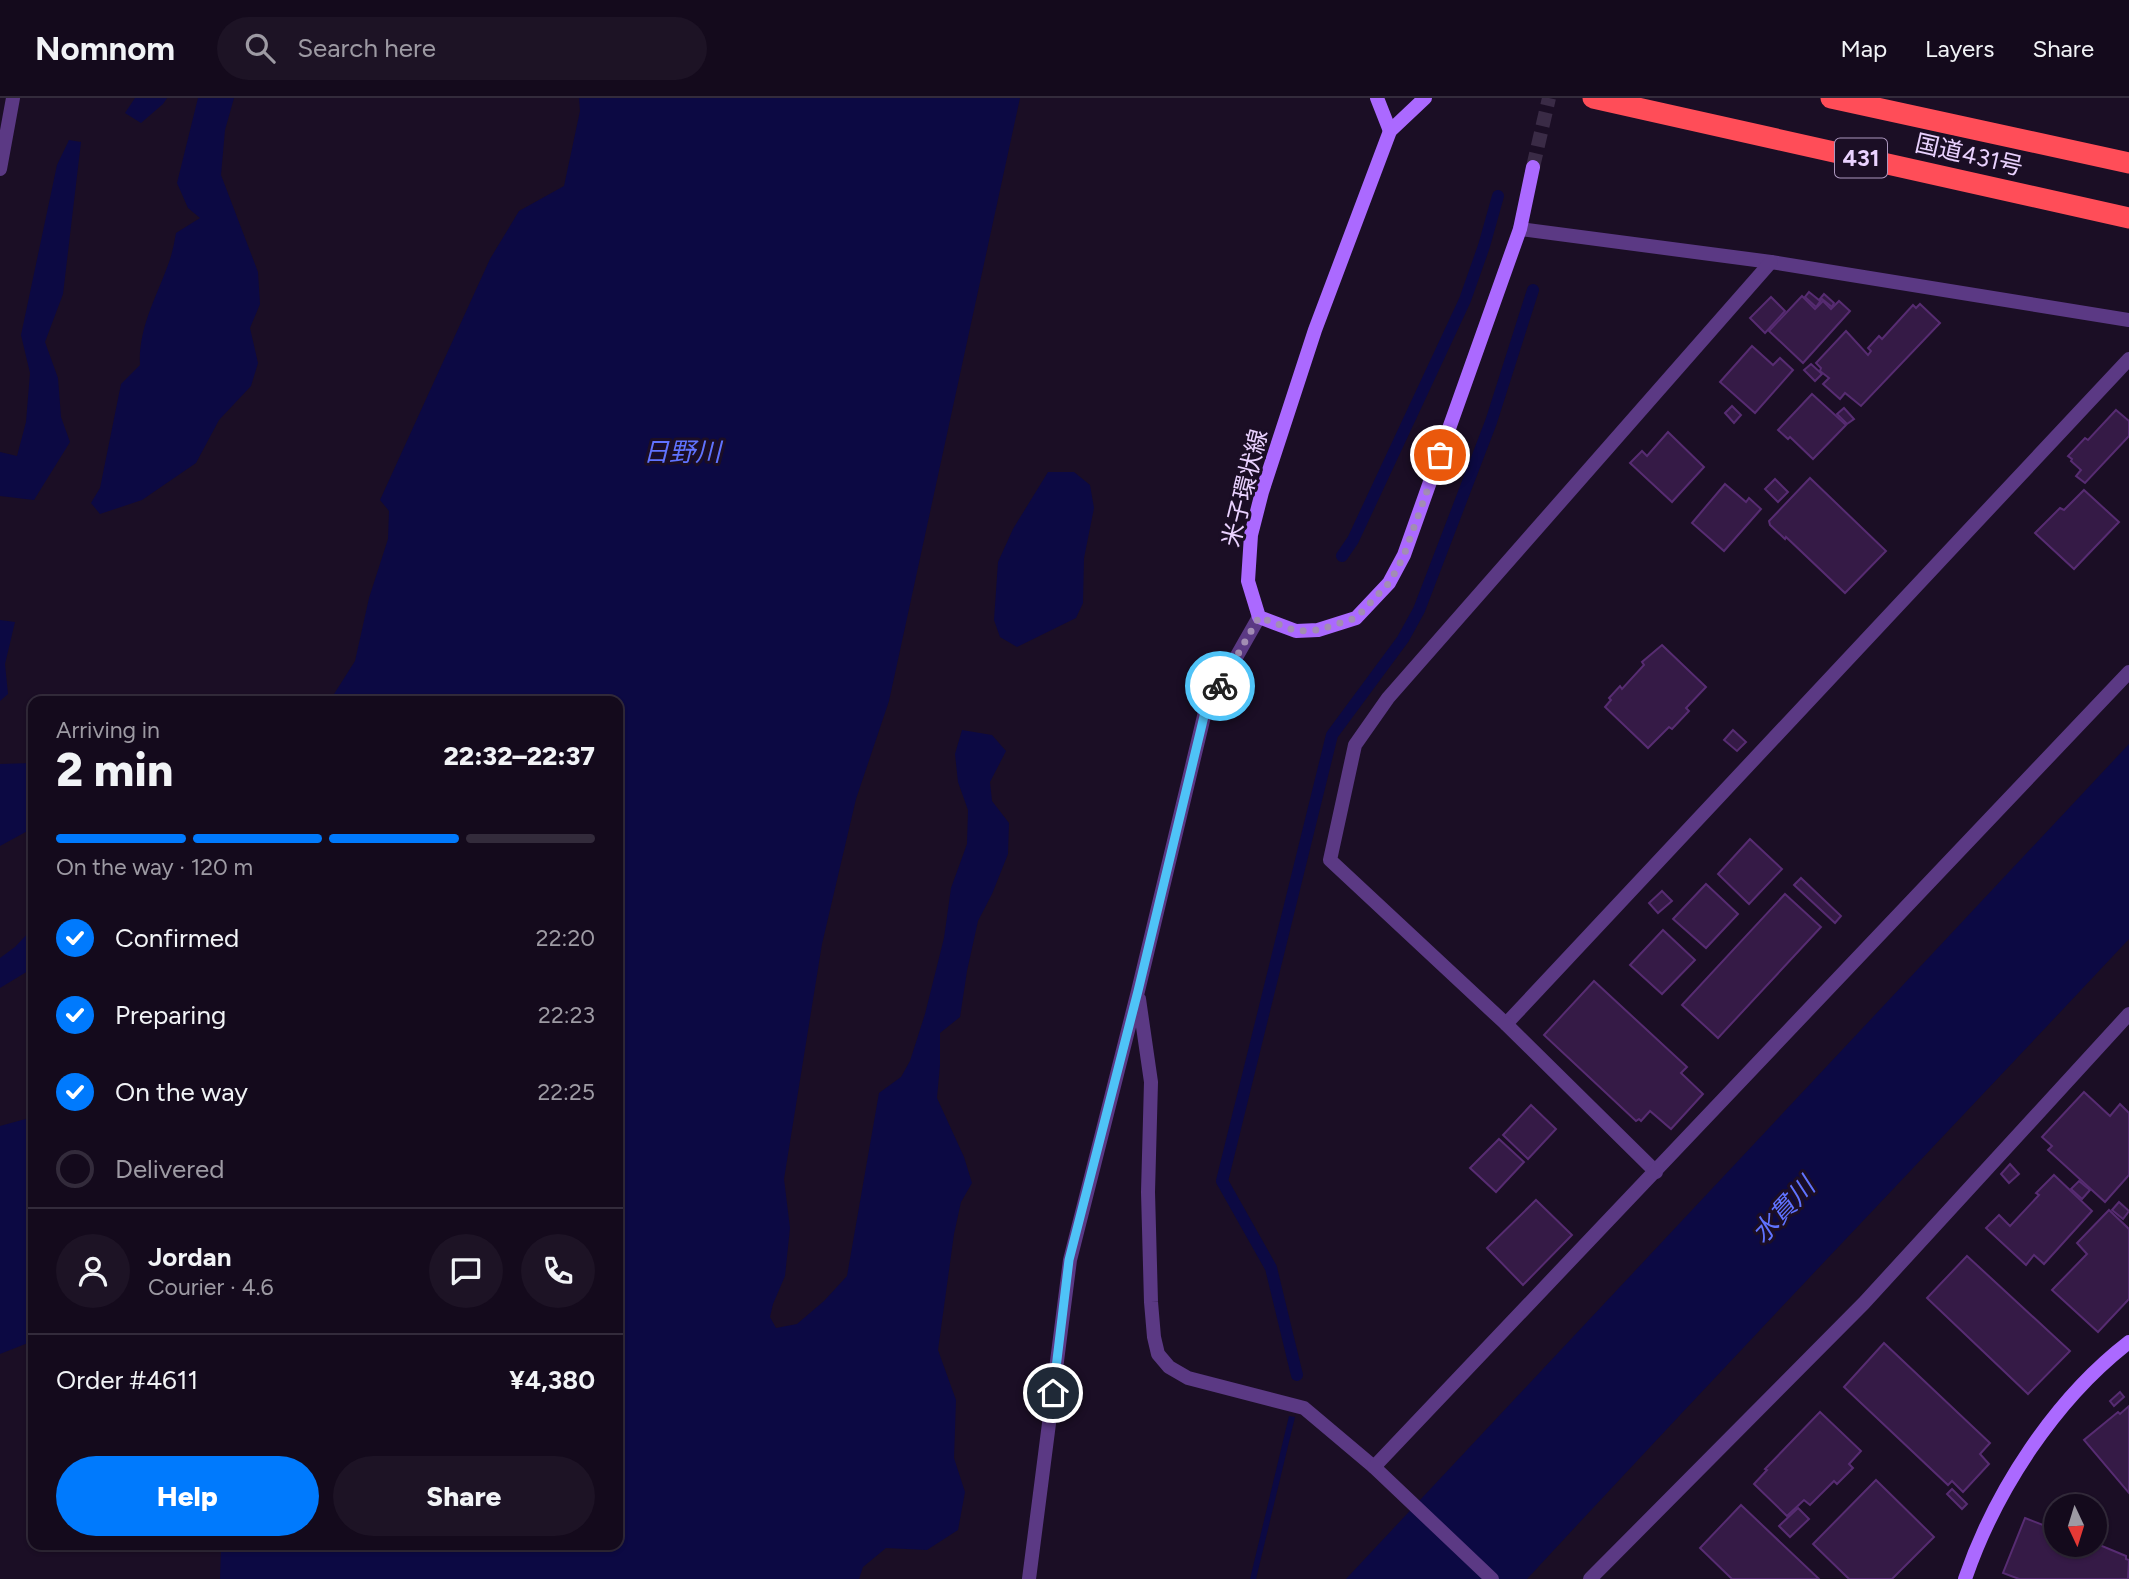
<!DOCTYPE html>
<html lang="en">
<head>
<meta charset="utf-8">
<style>
	:root { --surface:#140a1c; --page:#1d1325; --text:#f1f3f6; --muted:#9d9aa3; --line:#332b3b; --accent:#007afd }
	body { margin:0; font-family:Figtree,"Noto Sans JP",sans-serif; background:var(--page); color:var(--text); height:100vh; display:flex; flex-direction:column; font-size:26px; white-space:nowrap }
	* { box-sizing:border-box; margin:0 }
	p { font-size:23px; color:var(--muted) }
	.icon { flex:none; width:38px; height:38px; fill:none; stroke:currentColor; stroke-width:2; stroke-linecap:round; stroke-linejoin:round }
	.map { position:relative; flex:1; overflow:hidden }
	.sheet { position:absolute; left:28px; top:598px; width:595px; height:854px; display:flex; flex-direction:column; background:var(--surface); border-radius:14px; box-shadow:0 2px 5px #0004,0 0 0 2px var(--line) }
	.sheet>* { flex:none }
	.needle { width:46px; rotate:176deg }
	.tools { position:absolute; left:2044px; top:1396px; display:grid; gap:14px }
	.tools a { display:grid; place-items:center; width:63px; height:63px; border-radius:50%; background:var(--surface); box-shadow:0 2px 5px #0004,0 0 0 2px var(--line); font-size:35px }
	.pin { position:absolute; display:grid; place-items:center; width:60px; height:60px; color:#fff; margin:-30px; border:4px solid #fff; border-radius:50%; box-shadow:0 2px 7px #0007 }
	.courier { position:absolute; display:grid; place-items:center; width:70px; height:70px; margin:-35px; border:5px solid #4fc3f7; border-radius:50%; background:#fff; color:#222; box-shadow:0 2px 9px #0007 }
	.summary em { font-style:normal; font-weight:800 }
	.summary div { display:flex; flex-direction:column-reverse }
	.summary { display:flex; align-items:center; justify-content:space-between; height:119px; padding:0 28px }
	h1 { font-size:46px; font-weight:800; line-height:52px }
	.bar { display:grid; grid-template-columns:repeat(4,1fr); gap:10px 7px; align-content:center; height:84px; padding:0 28px }
	.bar i { height:9px; border-radius:5px; background:var(--line) }
	.bar .active { background:var(--accent) }
	.bar p { grid-column:span 4 }
	.line { display:flex; align-items:center; gap:18px; padding:0 28px; border-top:2px solid var(--line) }
	.line div { flex:1 }
	.round { display:grid; place-items:center; flex:none; width:74px; height:74px; border-radius:37px; background:var(--page) }
	ol { padding:0 28px; list-style:none }
	li { display:flex; align-items:center; gap:21px; height:77px }
	li p { margin-inline-start:auto }
	li .icon { padding:7px; border-radius:50%; background:var(--accent); color:#fff; stroke-width:4 }
	li:last-child { color:var(--muted) }
	li i { width:38px; height:38px; border:4px solid var(--line); border-radius:50% }
	.button { display:flex; gap:14px; margin-top:auto; padding:14px 28px }
	.button a { flex:1; height:80px; border-radius:42px; background:var(--accent); color:#fff; font-size:28px; font-weight:800; line-height:80px; text-align:center }
	.button a+a { background:var(--page); color:var(--text) }
	header { display:flex; align-items:center; gap:42px; box-sizing:border-box; height:98px; padding:0 35px; background:var(--surface); border-bottom:2px solid var(--line) }
	header strong { font-size:33px }
	nav { display:flex; gap:38px; margin-inline-start:auto; font-size:24px }
	.search { width:490px; height:63px; background:var(--page); display:flex; align-items:center; gap:18px; box-sizing:border-box; padding:0 24px; border-radius:38px; color:var(--muted); font-size:26px }
	.map>svg:first-child { display:block }
	.water { fill:#0c0943 }
	.lines { fill:none; stroke-linecap:round; stroke-linejoin:round }
	.stream { stroke:#0c0943; stroke-width:12 }
	.building { fill:#351a46; stroke:#572c72; stroke-width:2 }
	.secondary-tunnel { stroke:#3a2b46; stroke-width:14; stroke-dasharray:14 7; stroke-linecap:butt }
	.street { stroke:#5b3984; stroke-width:14 }
	.secondary { stroke:#ab69ff; stroke-width:14 }
	.highway { stroke:#ff4d58; stroke-width:21 }
	.done { stroke:#a28db3; stroke-width:7; stroke-dasharray:0 12.6 }
	.route { stroke:#4fc3f7; stroke-width:9 }
	.labels { text-anchor:middle; stroke-width:6; stroke-linejoin:round; paint-order:stroke }
	.shield { fill:#1b0e25; stroke:#ac97be; stroke-width:2 }
	.shield-label { font-size:23px; font-weight:bold; fill:#ead2ff }
	.street-label { font-size:24px; fill:#ead2ff; stroke:#1b0e25 }
	.water-label { font-size:26px; font-style:italic; fill:#6073ff; stroke:#1b0e25 }
</style>
</head>
<body>
<header>
<strong>Nomnom</strong>
<div class="search"><svg class="icon" aria-label="search" viewBox="0 0 24 24"><circle cx="10" cy="10" r="6"/><path d="M15 15l6 6"/></svg>Search here</div>
<nav><a>Map</a><a>Layers</a><a>Share</a></nav>
</header>
<div class="map">
<svg width="2129" height="1481" viewBox="0 0 2129 1481">
	<rect width="100%" height="100%" fill="#1b0e25"/>
	<g class="water">
		<path d="M135 0H167L163 6 141 25 125 15Z"/>
		<path d="M198 0H234L225 32 221 77 258 174 260 206 250 230 258 265 251 288 219 322 196 365 142 402 100 416 91 405 100 390 121 286 140 267C138 231 156 200 168 167 172 157 174 146 176 135L200 120 188 110 177 85Z"/>
		<path d="M579 0H1020L889 603 856 701 822 846 784 1081 790 1130 785 1178 773 1206 770 1219 776 1230 797 1226 824 1203 847 1178 879 995 901 979 910 963 925 916 944 840 951 790 967 746 968 712 958 684 955 656 962 632 992 637 1006 653 990 684 992 703 1009 725 1008 756 992 796 978 823 967 873 960 919 940 935V967L937 1000 964 1059 972 1085 961 1104 954 1136 938 1252 956 1302 954 1360 965 1394 958 1432 927 1452 886 1450 863 1469 859 1481H220L221 1447H618V604H329L355 563 369 500 388 441 389 413 380 402 490 161 519 113 564 88 580 13Z"/>
		<path d="M69 42 81 44 63 196 45 244 58 280 61 319 70 344 34 402 0 398V354L17 358 26 324 30 275 21 237 57 67Z"/>
		<path d="M1048 374H1074L1090 387 1094 410 1084 460 1083 505 1076 520 1017 549 1000 539 994 522 998 464 1013 431Z"/>
		<path d="M0 522 15 524 5 566 8 596 0 603Z"/>
		<path d="M2129 646V841C1929 1054 1726 1266 1527 1481H1346Z"/>
		<path d="M33 665V730L0 748V666Z"/>
		<path d="M33 830V870L0 890V860L15 849Z"/>
		<path d="M33 1019V1243L0 1256V1028Z"/>
		<path d="M1289 1318 1295 1319 1256 1481H1250Z"/>
	</g>
	<g class="lines">
		<g class="stream">
			<path d="M1342 458 1353 442 1465 202 1484 148 1498 98"/>
			<path d="M1297 1277 1271 1170 1222 1083 1332 637 1403 541 1419 512 1491 324 1533 192"/>
		</g>
	</g>
	<g class="building">
		<path d="M1809 194 1819 202 1824 196 1834 205 1832 209 1822 201 1816 209 1805 199Z"/>
		<path d="M1802 198 1815 211 1823 203 1831 211 1839 203 1850 213 1803 265 1769 233Z"/>
		<path d="M1771 199 1785 213 1765 235 1750 220Z"/>
		<path d="M1920 206 1940 225 1861 308 1845 295 1840 301 1823 286 1829 280 1820 273 1821 270 1816 265 1846 233 1868 257 1871 253 1868 250 1879 238 1882 241 1913 207 1916 210Z"/>
		<path d="M1752 248 1773 267 1780 260 1793 272 1755 315 1720 284Z"/>
		<path d="M1811 266 1822 276 1815 283 1804 272Z"/>
		<path d="M1812 296 1846 327 1813 361 1790 339 1788 341 1778 332Z"/>
		<path d="M1732 308 1741 317 1734 325 1725 315Z"/>
		<path d="M1844 310 1854 321 1847 326 1837 316Z"/>
		<path d="M2116 312 2129 323V338L2085 385 2076 378 2081 372 2071 363 2072 361 2068 358 2085 340 2088 342Z"/>
		<path d="M1668 334 1704 369 1672 404 1630 365 1642 353 1647 358Z"/>
		<path d="M1810 380 1886 453 1845 495 1786 439 1785 441 1770 427 1769 423Z"/>
		<path d="M1775 381 1788 394 1778 404 1765 391Z"/>
		<path d="M1725 386 1746 404 1749 400 1761 411 1724 453 1692 425Z"/>
		<path d="M2084 392 2119 424 2074 471 2035 435 2060 410 2064 412Z"/>
		<path d="M1662 547 1706 589 1686 610 1689 613 1672 631 1669 629 1648 650 1605 609 1611 602 1609 600 1620 588 1622 591 1644 567 1642 564Z"/>
		<path d="M1733 632 1746 644 1737 653 1724 642Z"/>
		<path d="M1750 741 1782 771 1749 806 1718 776Z"/>
		<path d="M1801 780 1841 818 1835 825 1794 787Z"/>
		<path d="M1706 786 1738 816 1706 850 1673 821Z"/>
		<path d="M1662 793 1672 803 1658 815 1649 805Z"/>
		<path d="M1785 796 1821 829 1718 940 1682 907Z"/>
		<path d="M1663 832 1695 862 1662 896 1630 867Z"/>
		<path d="M1594 883 1687 969 1681 975 1703 996 1671 1031 1650 1013 1641 1023 1639 1021 1636 1023 1544 937Z"/>
		<path d="M2084 994 2110 1018 2120 1006 2129 1015V1077L2105 1104 2048 1052 2052 1048 2042 1039Z"/>
		<path d="M1531 1007 1556 1031 1528 1061 1503 1037Z"/>
		<path d="M1499 1041 1524 1064 1496 1094 1470 1070Z"/>
		<path d="M2010 1066 2019 1076 2009 1085 2001 1076Z"/>
		<path d="M2054 1077 2092 1113 2044 1166 2034 1157 2026 1167 1986 1130 1999 1117 2010 1128 2039 1097 2036 1095Z"/>
		<path d="M2079 1083 2090 1092 2082 1101 2071 1091Z"/>
		<path d="M1536 1102 1572 1137 1523 1187 1487 1150Z"/>
		<path d="M2119 1104 2129 1113 2123 1121 2112 1112Z"/>
		<path d="M2109 1112 2129 1131V1201L2098 1234 2052 1192 2087 1156 2077 1145Z"/>
		<path d="M1967 1158 2070 1253 2028 1296 1927 1200Z"/>
		<path d="M1884 1245 1990 1345 1980 1356 1989 1366 1963 1394 1952 1383 1948 1387 1844 1289Z"/>
		<path d="M2120 1294 2124 1299 2114 1308 2110 1303Z"/>
		<path d="M2129 1308V1395L2084 1342 2118 1314 2120 1316Z"/>
		<path d="M1820 1314 1861 1353 1849 1366 1853 1370 1837 1386 1834 1383 1810 1407 1804 1402 1787 1418 1754 1386 1767 1372 1765 1371Z"/>
		<path d="M1876 1382 1934 1439 1892 1481H1849L1813 1446Z"/>
		<path d="M1952 1391 1967 1406 1962 1411 1947 1396Z"/>
		<path d="M1741 1407 1819 1481H1732L1700 1450Z"/>
		<path d="M1798 1410 1809 1421 1790 1439 1779 1428Z"/>
		<path d="M2025 1420 2056 1432V1447L2094 1449 2095 1445 2126 1458V1461L2129 1462 2128 1481H2019L2003 1475Z"/>
	</g>
	<g class="lines">
		<path class="secondary-tunnel" d="M1533 69 1549 0"/>
		<g class="street">
			<path d="M0 71 13 0"/>
			<path d="M1520 131 1771 164 2129 222"/>
			<path d="M1139 901 1151 984 1148 1094 1151 1204 1154 1239 1158 1256 1169 1269 1188 1280 1304 1310 1374 1369"/>
			<path d="M1506 926 2129 261"/>
			<path d="M1656 1074 1506 926 1330 762 1355 647 1388 600 1771 164"/>
			<path d="M1029 1481 1070 1162 1138 893 1205 614 1259 519"/>
			<path d="M1492 1481 1374 1369 2129 574"/>
			<path d="M1590 1481 1864 1205 2129 916"/>
		</g>
		<g class="secondary">
			<path d="M1377 0 1390 33"/>
			<path d="M1425 0 1390 33 1315 232 1262 394 1251 437 1248 483 1259 519 1296 533 1318 532 1356 520 1389 485 1404 457 1520 131 1533 69"/>
			<path d="M1965 1481C1995 1393 2055 1301 2129 1244"/>
		</g>
		<g class="highway">
			<path d="M1593 0 2129 120"/>
			<path d="M1831 0 2129 65"/>
		</g>
	</g>
	<g class="lines">
		<path class="done" d="M1220 588 1259 519 1296 533 1318 532 1356 520 1389 485 1397 471 1404 457 1440 357"/>
		<path class="route" d="M1053 1295 1069 1162 1138 893 1205 614 1220 588"/>
	</g>
	<g class="labels">
		<rect class="shield" x="1835" y="40.5" width="52" height="39" rx="5"/>
		<g class="shield-label">
			<text x="1861" y="68">431</text>
		</g>
		<g class="street-label">
			<text transform="translate(1969 57) rotate(13)" y="8">国道431号</text>
			<text transform="translate(1245 390) rotate(-76)" y="8">米子環状線</text>
		</g>
		<g class="water-label">
			<text x="682" y="363">日野川</text>
			<text transform="translate(1783 1112) rotate(-47)" y="9">水貫川</text>
		</g>
	</g>
</svg>
<div class="tools">
<a><svg class="needle" viewBox="-14 -14 28 28"><path d="M0-13l5 13h-10z" fill="#e53935"/><path d="M0 13l5-13h-10z" fill="#9d9aa3"/></svg></a>
</div>
<div class="pin" style="left:1440px;top:357px;background:#ea580c"><svg class="icon" aria-label="bag" viewBox="0 0 24 24"><path d="M5 8h14l-1 12H6zM9 8a3 3 0 0 1 6 0"/></svg></div>
<div class="pin" style="left:1053px;top:1295px;background:#1f2937"><svg class="icon" aria-label="home" viewBox="0 0 24 24"><path d="M3 11l9-7 9 7M6 9v11h12V9"/></svg></div>
<div class="courier" style="left:1220px;top:588px"><svg class="icon" aria-label="bike" viewBox="0 0 24 24"><circle cx="6" cy="16" r="4"/><circle cx="18" cy="16" r="4"/><path d="M6 16l4-8h5l3 8M10 8l3 8H6M13 5h3"/></svg></div>
<section class="sheet">
<div class="summary"><div><h1>2 min</h1><p>Arriving in</p></div><em>22:32–22:37</em></div>
<div class="bar"><i class="active"></i><i class="active"></i><i class="active"></i><i></i><p>On the way · 120 m</p></div>
<ol>
<li><svg class="icon" aria-label="check" viewBox="0 0 24 24"><path d="M5 12l5 5 9-10"/></svg>Confirmed<p>22:20</p></li>
<li><svg class="icon" aria-label="check" viewBox="0 0 24 24"><path d="M5 12l5 5 9-10"/></svg>Preparing<p>22:23</p></li>
<li><svg class="icon" aria-label="check" viewBox="0 0 24 24"><path d="M5 12l5 5 9-10"/></svg>On the way<p>22:25</p></li>
<li><i></i>Delivered</li>
</ol>
<div class="line" style="height:126px"><a class="round"><svg class="icon" aria-label="person" viewBox="0 0 24 24"><circle cx="12" cy="8" r="4"/><path d="M4 21q1-7 8-7t8 7"/></svg></a><div><b>Jordan</b><p>Courier · 4.6</p></div><a class="round"><svg class="icon" aria-label="chat" viewBox="0 0 24 24"><path d="M4 5h16v11H9l-5 4z"/></svg></a><a class="round"><svg class="icon" aria-label="phone" viewBox="0 0 24 24"><path d="M5 4h4l2 5-3 2q2 4 5 5l2-3 5 2v4C11 20 4 13 5 4z"/></svg></a></div>
<div class="line" style="height:91px"><div>Order #4611</div><b>¥4,380</b></div>
<div class="button"><a>Help</a><a>Share</a></div>
</section>
</div>
</body>
</html>
